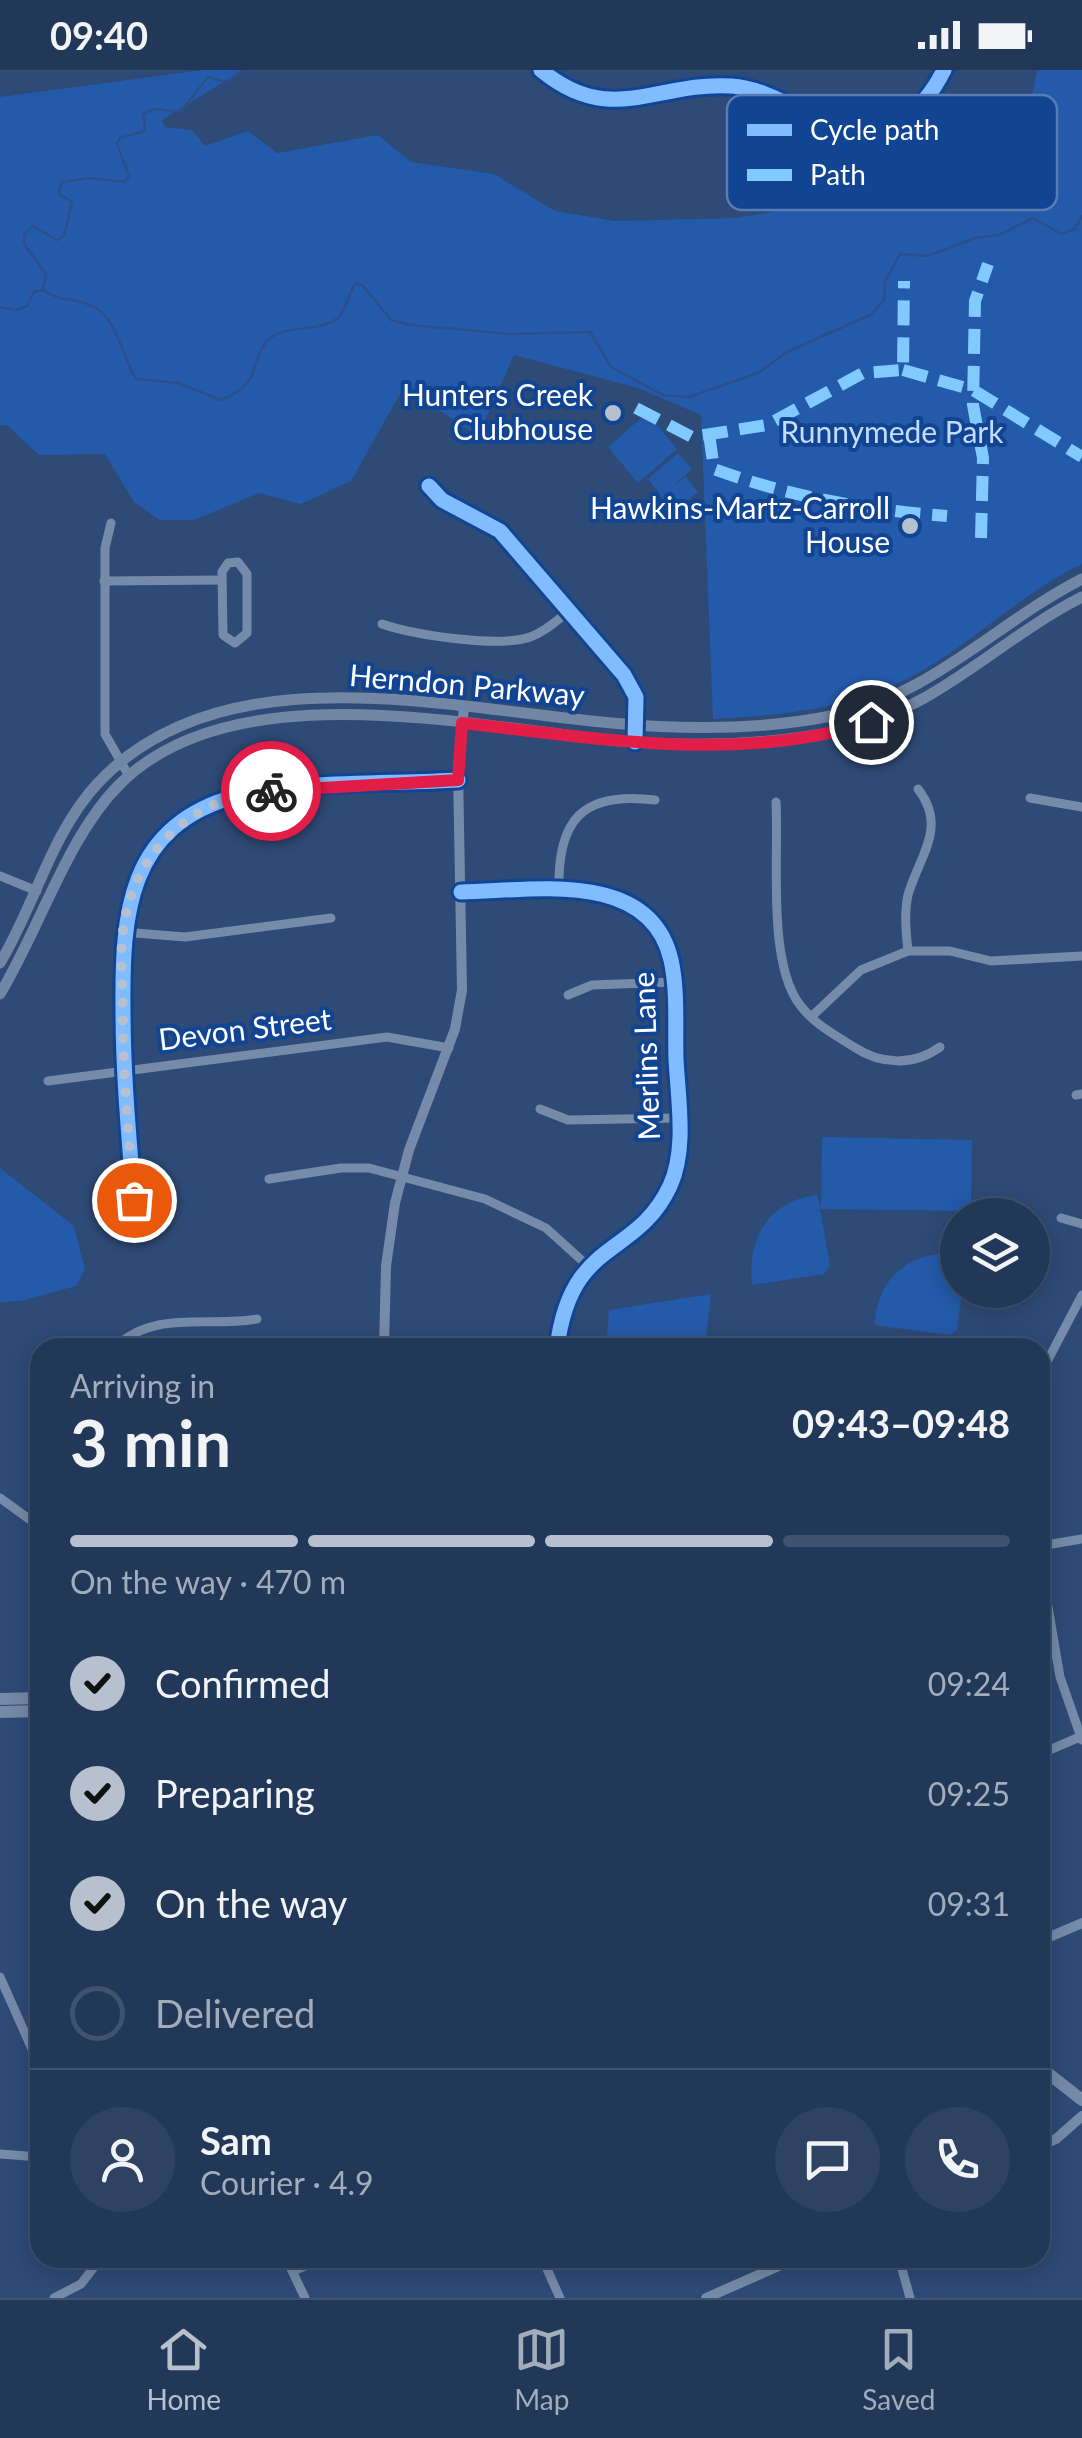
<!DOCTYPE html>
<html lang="en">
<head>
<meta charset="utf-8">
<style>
	:root { --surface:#223858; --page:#2e4361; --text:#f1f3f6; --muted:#a2acba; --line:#3f526e; --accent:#b6c0cf }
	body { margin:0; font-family:Lato,sans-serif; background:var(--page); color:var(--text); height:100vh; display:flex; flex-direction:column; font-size:38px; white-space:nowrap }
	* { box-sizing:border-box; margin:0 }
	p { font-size:32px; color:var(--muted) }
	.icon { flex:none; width:55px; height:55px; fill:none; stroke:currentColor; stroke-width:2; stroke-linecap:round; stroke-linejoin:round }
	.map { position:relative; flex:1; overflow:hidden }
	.panel { position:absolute; left:30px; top:1268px; width:1020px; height:930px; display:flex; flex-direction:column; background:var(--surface); border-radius:30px; box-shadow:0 5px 25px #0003,0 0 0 2px var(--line) }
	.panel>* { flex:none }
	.controls { position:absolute; left:940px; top:1128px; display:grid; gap:20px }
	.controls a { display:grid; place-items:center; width:110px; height:110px; border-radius:50%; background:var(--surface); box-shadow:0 5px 25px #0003,0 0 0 2px var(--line); font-size:50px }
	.pin { position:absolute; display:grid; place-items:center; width:85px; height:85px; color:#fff; margin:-42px; border:5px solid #fff; border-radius:50%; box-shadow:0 2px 10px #0007 }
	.courier { position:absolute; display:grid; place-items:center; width:100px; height:100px; margin:-50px; border:8px solid #e11d48; border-radius:50%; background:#fff; color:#222; box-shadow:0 2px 12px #0007 }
	.overview em { font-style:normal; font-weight:700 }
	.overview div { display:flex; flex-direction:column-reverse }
	.overview { display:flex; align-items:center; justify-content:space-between; height:170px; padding:0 40px }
	h1 { font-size:65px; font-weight:700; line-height:75px }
	.bar { display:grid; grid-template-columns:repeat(4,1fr); gap:15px 10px; align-content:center; height:120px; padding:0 40px }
	.bar i { height:12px; border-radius:8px; background:var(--line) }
	.bar .current { background:var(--accent) }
	.bar p { grid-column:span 4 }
	.line { display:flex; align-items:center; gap:25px; padding:0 40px; border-top:2px solid var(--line) }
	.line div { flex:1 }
	.round { display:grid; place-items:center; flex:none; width:105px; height:105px; border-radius:52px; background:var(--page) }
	ol { padding:0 40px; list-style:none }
	li { display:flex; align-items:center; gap:30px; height:110px }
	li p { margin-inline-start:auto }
	li .icon { padding:10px; border-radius:50%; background:var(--accent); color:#111; stroke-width:4 }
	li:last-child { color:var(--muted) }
	li i { width:55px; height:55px; border:5px solid var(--line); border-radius:50% }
	.status { display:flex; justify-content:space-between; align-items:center; height:70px; padding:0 50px; background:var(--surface); direction:ltr }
	.status svg { height:28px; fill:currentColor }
	.dock { display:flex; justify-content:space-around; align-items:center; height:140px; border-top:2px solid var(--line); background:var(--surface); font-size:28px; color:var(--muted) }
	.dock a { display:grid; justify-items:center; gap:5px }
	.dock .current { color:var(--accent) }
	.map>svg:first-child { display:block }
	.green { fill:#245aaa }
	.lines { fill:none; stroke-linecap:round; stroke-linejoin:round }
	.stream { stroke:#2a4f89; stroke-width:2.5 }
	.minor { stroke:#768ba9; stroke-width:9 }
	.tertiary { stroke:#768ba9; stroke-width:10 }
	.secondary { stroke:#7286a5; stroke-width:11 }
	.primary { stroke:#758aa7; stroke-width:12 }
	.quiet { stroke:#80caff; stroke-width:12; stroke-dasharray:25 12; stroke-linecap:butt }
	.cycleway-casing { stroke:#114493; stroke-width:21 }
	.cycleway { stroke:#80bcff; stroke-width:15 }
	.done { stroke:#b6c0cf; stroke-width:10; stroke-dasharray:0 18 }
	.route { stroke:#e11d48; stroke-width:12 }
	.poi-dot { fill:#b6c0cf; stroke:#114493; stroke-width:4 }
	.labels { text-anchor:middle; stroke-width:8; stroke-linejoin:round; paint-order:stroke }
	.poi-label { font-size:30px; fill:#fff; stroke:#114493; text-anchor:end }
	.park-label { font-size:30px; fill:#c5dcfd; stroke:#114493 }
	.street-label { font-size:30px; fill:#fff; stroke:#114493 }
	.key { fill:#114493; stroke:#587cb3; stroke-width:2.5 }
	.key-label { font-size:28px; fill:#fff }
</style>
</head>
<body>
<div class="status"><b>09:40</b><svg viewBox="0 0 49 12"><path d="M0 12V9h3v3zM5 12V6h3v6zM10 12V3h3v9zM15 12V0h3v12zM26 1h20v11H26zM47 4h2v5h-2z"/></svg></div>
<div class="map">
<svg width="1082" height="2228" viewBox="0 0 1082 2228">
	<rect width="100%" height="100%" fill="#2e4a76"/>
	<g class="green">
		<path d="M203 0H243L162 50 165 57 192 60 205 76 248 61 277 83 378 65 411 92 494 104 555 141 615 151 737 148 879 123 916 122 946 100 1026 58 1037 0H1082V494C1028 520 985 561 935 593 866 637 792 645 713 649L701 345 638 318 514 285 478 366 404 317 351 411 301 434 259 423 194 450H160L134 432 105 384 39 385 8 356 0 355V27Z"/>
		<path d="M647 343 677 379 638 413 608 377Z"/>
		<path d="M678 383 692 399 673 416 686 407 698 422 673 442 648 409Z"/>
		<path d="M822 1067 972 1070 971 1141 820 1139 830 1196 824 1204 752 1215C747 1169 768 1131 817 1125L821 1138Z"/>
		<path d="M0 1098 74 1156 85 1200 76 1216 21 1231 0 1232Z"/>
		<path d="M957 1183 958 1220H962L957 1260 950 1265 874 1255C878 1207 909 1181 957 1183Z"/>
		<path d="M711 1224 705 1277H606L609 1240Z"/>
	</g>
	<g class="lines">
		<g class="stream">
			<path d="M43 220 46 204 24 174V164L33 156 57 170 64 166 72 132 58 123 62 112 90 108 124 112 129 106 117 74 120 68 145 61 143 44 154 39 180 42 208 7 227 12 243 0"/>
			<path d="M0 237 16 240 27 236 34 222 43 220C62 233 78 227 96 238 116 249 124 290 136 309L178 313 221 330C267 313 247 285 272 267 290 254 321 263 339 247 346 240 348 223 356 213L363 216 391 250 411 255 511 264 590 262 611 297 663 325 689 327 758 303 787 282 872 244 884 230 885 212 900 184 928 186 975 168 999 165 1033 148 1061 164 1075 159 1082 146"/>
		</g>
		<g class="minor">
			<path d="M541 0C611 58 657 11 731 16 793 20 831 82 898 50 920 39 933 22 944 0"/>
			<path d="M429 416 442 430 500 461 624 605 636 627 635 672"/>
			<path d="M111 453 105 478V664L129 706"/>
			<path d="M238 492 247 504V563L235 573 223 565 222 502 228 493Z"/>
			<path d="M104 511 222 510"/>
			<path d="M382 554C414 565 499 578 530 567 545 562 557 550 569 541"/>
			<path d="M1030 728 1082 737"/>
			<path d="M776 732C779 787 767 892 800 935 814 954 835 965 854 977 881 995 914 996 940 977"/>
			<path d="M0 806 37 821"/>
			<path d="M559 821C557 750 582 721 655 730"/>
			<path d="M461 822C531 821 650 798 671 890 678 921 675 957 676 989 678 1029 687 1079 670 1116 635 1190 571 1166 557 1278"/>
			<path d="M123 862 185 867 331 848"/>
			<path d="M908 881C906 862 904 843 908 825 919 786 948 758 918 719"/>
			<path d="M568 925 592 915 674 912"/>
			<path d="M811 947 861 900 908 881H950L991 891 1082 886"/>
			<path d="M48 1011 387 967 449 978"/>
			<path d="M1076 1025 1082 1024"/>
			<path d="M540 1039 568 1050 678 1048"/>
			<path d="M269 1109 341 1098H369L485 1129 546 1158 588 1196"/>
			<path d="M134 1131C129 1067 123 1004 123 940 122 845 127 755 237 726 296 710 395 714 458 710"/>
			<path d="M1061 1148 1082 1154"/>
			<path d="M115 1278C153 1239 210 1258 257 1249"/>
			<path d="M1040 1305 1082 1225"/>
			<path d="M0 1428 40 1457"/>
			<path d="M1040 1476 1082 1469"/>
			<path d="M1040 1490 1060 1607 1082 1670"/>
			<path d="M1040 1684 1082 1666"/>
			<path d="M0 1907 40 1997"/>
			<path d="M0 2084 40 2087"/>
			<path d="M286 2188 305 2228"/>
			<path d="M542 2188 560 2228"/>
			<path d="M899 2188 910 2228"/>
			<path d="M293 2201 324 2188"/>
			<path d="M54 2228 81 2214 101 2188"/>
		</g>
		<g class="tertiary">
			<path d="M384 1278 386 1196 395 1133 409 1080 455 959 462 920 458 700 464 637"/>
			<path d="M1040 1871 1082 1853"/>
			<path d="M1040 2076 1056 2069 1082 2046"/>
			<path d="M706 2228 797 2188"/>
		</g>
		<g class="secondary">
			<path d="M0 893C35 835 51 764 97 714 222 579 451 639 612 653 684 660 760 660 831 646 930 627 996 553 1082 509"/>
			<path d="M0 924C40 858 67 767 119 715 233 599 476 658 621 671 692 677 769 675 839 661 936 641 997 570 1082 527"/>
		</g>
		<g class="primary">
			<path d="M0 1629 40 1628"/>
			<path d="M0 1642 40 1641"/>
			<path d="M1040 1997 1082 2030"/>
		</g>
		<g class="quiet">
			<path d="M903 300 973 320 1082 387"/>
			<path d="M636 338 692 367 767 355 863 303 903 300 904 211"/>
			<path d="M709 364 714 399C790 427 866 440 947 446"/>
			<path d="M981 468 983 388 973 335 975 231 988 194"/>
		</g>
		<g class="cycleway-casing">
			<g id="cycleway">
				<path d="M541 0C611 58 657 11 731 16 793 20 831 82 898 50 920 39 933 22 944 0"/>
				<path d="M429 416 442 430 500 461 624 605 636 627 635 672"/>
				<path d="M461 822C531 821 650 798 671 890 678 921 675 957 676 989 678 1029 687 1079 670 1116 635 1190 571 1166 557 1278"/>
				<path d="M134 1131C129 1067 123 1004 123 940 122 845 127 755 237 726 296 710 395 714 458 710"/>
			</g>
		</g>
		<use href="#cycleway" class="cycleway"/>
	</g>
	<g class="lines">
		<path class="done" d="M134 1130C129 1069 123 1008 123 946 123 916 119 883 124 854 136 779 196 725 271 721"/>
		<path class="route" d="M271 721 458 710 462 653C595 668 740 694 871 652"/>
	</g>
	<g class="poi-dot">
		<circle cx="613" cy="343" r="10"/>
		<circle cx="910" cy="456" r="10"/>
	</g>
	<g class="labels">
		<g class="poi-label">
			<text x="593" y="336">Hunters Creek<tspan x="593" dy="34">Clubhouse</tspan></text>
			<text x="890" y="449">Hawkins-Martz-Carroll<tspan x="890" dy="34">House</tspan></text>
		</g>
		<g class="park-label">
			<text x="892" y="373">Runnymede Park</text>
		</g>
		<g class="street-label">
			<text transform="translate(467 616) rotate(5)" y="10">Herndon Parkway</text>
			<text transform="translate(245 960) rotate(-7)" y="10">Devon Street</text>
			<text transform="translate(647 986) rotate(-92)" y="10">Merlins Lane</text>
		</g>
	</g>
	<rect x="727" y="25" width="330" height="115" rx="15" class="key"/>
	<rect x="747" y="54" width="45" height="12" fill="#80bcff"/>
	<rect x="747" y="99" width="45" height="12" fill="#80caff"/>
	<g class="key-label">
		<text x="810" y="70">Cycle path</text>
		<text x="810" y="115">Path</text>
	</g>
</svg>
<div class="controls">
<a><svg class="icon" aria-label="layers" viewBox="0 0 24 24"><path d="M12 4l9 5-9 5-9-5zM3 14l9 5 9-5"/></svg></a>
</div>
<div class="pin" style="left:134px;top:1130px;background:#ea580c"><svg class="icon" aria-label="bag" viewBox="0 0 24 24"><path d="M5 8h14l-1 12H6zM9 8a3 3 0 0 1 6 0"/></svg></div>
<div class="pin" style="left:871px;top:652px;background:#1f2937"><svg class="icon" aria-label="home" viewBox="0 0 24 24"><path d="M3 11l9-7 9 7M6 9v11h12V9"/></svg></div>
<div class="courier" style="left:271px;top:721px"><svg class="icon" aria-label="bike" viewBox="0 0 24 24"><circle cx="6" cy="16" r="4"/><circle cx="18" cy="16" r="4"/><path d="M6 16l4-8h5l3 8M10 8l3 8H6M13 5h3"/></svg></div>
<section class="panel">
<div class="overview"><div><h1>3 min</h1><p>Arriving in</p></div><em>09:43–09:48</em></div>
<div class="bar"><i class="current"></i><i class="current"></i><i class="current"></i><i></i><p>On the way · 470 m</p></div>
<ol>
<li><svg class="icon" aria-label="check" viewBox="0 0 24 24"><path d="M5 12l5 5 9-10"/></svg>Confirmed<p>09:24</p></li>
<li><svg class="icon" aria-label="check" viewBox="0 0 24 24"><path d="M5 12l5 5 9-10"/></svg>Preparing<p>09:25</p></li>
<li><svg class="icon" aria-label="check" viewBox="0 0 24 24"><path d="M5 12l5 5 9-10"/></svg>On the way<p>09:31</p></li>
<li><i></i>Delivered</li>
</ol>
<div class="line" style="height:180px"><a class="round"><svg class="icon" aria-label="person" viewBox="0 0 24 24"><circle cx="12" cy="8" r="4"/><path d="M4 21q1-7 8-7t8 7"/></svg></a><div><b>Sam</b><p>Courier · 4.9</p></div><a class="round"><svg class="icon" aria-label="chat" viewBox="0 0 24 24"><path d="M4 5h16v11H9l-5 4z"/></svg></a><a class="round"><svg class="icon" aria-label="phone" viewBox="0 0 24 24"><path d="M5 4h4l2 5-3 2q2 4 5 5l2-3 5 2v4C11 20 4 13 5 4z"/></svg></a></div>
</section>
</div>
<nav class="dock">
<a class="current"><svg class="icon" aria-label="home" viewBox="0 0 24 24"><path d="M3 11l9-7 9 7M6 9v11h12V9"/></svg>Home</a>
<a><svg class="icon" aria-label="map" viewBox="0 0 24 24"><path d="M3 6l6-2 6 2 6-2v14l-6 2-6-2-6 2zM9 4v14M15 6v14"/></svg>Map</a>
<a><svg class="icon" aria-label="saved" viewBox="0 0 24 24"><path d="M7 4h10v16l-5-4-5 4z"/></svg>Saved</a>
</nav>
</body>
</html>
